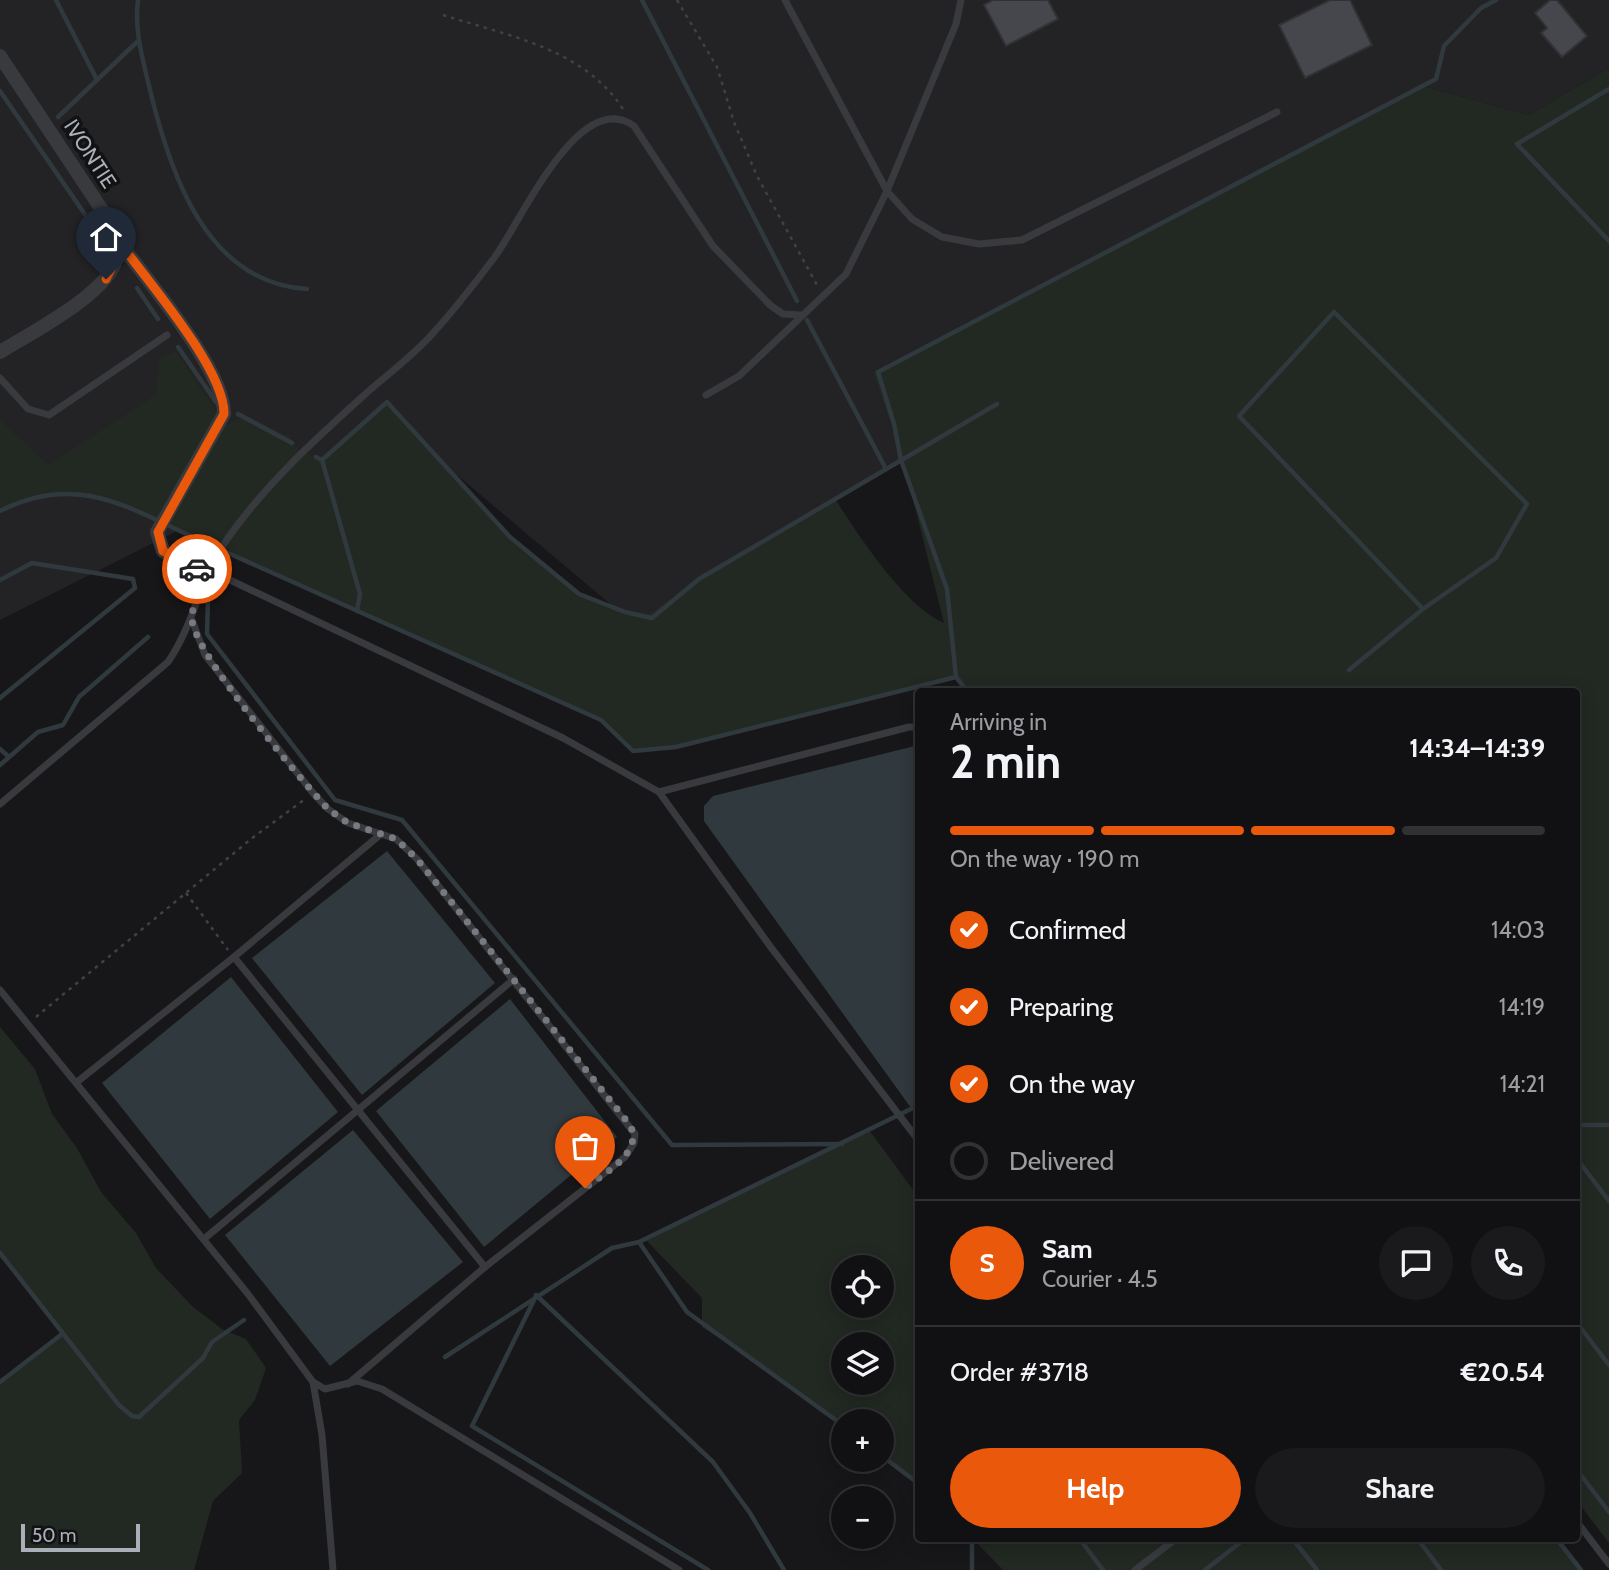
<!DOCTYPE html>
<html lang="en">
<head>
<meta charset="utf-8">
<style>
	:root { --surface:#111113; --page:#1a1a1c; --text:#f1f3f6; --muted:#9c9da0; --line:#303133; --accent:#ea580c }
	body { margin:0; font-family:Cabin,sans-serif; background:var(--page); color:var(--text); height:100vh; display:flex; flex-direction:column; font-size:26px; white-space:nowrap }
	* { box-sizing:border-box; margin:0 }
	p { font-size:23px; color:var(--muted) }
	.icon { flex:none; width:38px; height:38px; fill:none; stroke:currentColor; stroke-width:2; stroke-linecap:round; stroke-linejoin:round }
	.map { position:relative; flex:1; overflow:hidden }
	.details { position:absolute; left:915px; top:688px; width:665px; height:854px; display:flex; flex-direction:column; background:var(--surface); border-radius:7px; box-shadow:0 4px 18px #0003,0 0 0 2px var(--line) }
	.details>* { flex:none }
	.buttons { position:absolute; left:831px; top:1255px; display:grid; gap:14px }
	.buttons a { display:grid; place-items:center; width:63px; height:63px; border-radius:50%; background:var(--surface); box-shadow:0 4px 18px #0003,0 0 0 2px var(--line); font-size:35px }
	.scale { position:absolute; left:21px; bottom:18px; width:119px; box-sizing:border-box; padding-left:7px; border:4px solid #aab0b8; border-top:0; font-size:19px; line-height:24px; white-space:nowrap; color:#aab0b8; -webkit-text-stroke:5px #121214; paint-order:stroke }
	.pin { position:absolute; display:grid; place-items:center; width:60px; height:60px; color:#fff; margin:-72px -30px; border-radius:50% 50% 50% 0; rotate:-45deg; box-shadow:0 0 7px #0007 }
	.pin .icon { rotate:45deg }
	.courier { position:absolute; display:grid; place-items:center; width:70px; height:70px; margin:-35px; border:5px solid #ea580c; border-radius:50%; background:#fff; color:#222; box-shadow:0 2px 9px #0007 }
	.head em { font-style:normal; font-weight:700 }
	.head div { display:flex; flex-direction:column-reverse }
	.head { display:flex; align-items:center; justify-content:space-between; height:119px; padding:0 35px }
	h1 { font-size:46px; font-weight:700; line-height:52px }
	.bar { display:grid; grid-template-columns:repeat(4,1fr); gap:10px 7px; align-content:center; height:84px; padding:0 35px }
	.bar i { height:9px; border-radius:5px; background:var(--line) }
	.bar .on { background:var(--accent) }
	.bar p { grid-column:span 4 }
	.line { display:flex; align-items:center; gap:18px; padding:0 35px; border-top:2px solid var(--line) }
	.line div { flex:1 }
	.round { display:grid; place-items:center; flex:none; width:74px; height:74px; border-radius:37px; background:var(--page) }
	ol { padding:0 35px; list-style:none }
	li { display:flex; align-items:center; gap:21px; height:77px }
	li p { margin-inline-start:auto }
	li .icon { padding:7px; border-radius:50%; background:var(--accent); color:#fff; stroke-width:4 }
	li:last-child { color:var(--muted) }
	li i { width:38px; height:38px; border:4px solid var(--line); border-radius:50% }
	.action { display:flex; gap:14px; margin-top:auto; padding:14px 35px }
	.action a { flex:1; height:80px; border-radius:42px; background:var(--accent); color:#fff; font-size:28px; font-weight:700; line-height:80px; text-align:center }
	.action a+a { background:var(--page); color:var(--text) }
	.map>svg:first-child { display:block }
	.built { fill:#232326 }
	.green { fill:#212922; fill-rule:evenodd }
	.water { fill:#30393e }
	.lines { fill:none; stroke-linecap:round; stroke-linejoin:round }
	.stream { stroke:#30393e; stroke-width:4.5 }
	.building { fill:#46474c; stroke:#313235; stroke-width:2 }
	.path { stroke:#3f4145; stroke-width:2.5; stroke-dasharray:3.5 5; stroke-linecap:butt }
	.service { stroke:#383a3e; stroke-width:7 }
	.minor { stroke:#383a3e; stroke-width:14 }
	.done { stroke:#777a80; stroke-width:7; stroke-dasharray:0 12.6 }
	.route { stroke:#ea580c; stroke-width:9 }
	.labels { text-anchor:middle; stroke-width:7; stroke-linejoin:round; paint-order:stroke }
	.street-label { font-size:21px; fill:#aab0b8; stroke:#121214 }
</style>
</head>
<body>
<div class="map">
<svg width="1609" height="1570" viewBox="0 0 1609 1570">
	<rect width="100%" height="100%" fill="#171719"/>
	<path class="built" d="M0 0H1609V68L1529 115 1426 87 872 372 903 459 634 624 394 422 0 620Z"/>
	<g class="green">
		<path d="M1609 68V1543L1577 1501V691H962L956 677 676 747 633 751 601 720 101 497C60 491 37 492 0 511V420L49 465 157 394 159 359 176 351 225 425 247 416 289 436 299 450 322 460 387 402 510 537 580 594 646 616 699 579 835 499C860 537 903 605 944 623L903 459 872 372 1426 87 1529 115Z"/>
		<path d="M0 1027 35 1069 52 1114 77 1148 101 1192 136 1233 156 1268 192 1306 222 1329 246 1339 266 1368 255 1400 239 1420 242 1473 213 1501 194 1570H0V1382L62 1334 0 1253Z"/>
		<path d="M869 1130 919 1198V1484L882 1456V1421H844L843 1426 787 1382 702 1327V1298L645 1239ZM882 1267V1306H844V1267ZM844 1344H882V1382H844Z"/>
		<path d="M972 1538H1556L1581 1570H1003Z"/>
	</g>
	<g class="water">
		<path d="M919 745V1119L704 821V806L713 796Z"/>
		<path d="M387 851 495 983 362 1095 252 958Z"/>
		<path d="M231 977 338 1112 210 1219 102 1083Z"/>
		<path d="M510 999 617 1137 484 1247 376 1111Z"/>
		<path d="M353 1130 463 1262 330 1366 225 1235Z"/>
	</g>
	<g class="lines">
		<g class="stream">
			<path d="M56 0 97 80"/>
			<path d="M138 0C134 31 143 60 150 90 170 173 206 283 307 289"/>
			<path d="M642 0 797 301"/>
			<path d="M1609 89 1517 144 1609 241"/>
			<path d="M0 91 104 242"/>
			<path d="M58 117 138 41"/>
			<path d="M137 288 158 319"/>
			<path d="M807 320 886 469"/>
			<path d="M178 347 216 402"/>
			<path d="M238 414 292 443"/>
			<path d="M316 457 322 460 360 594 357 611"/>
			<path d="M322 460 387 402 510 537 579 594 625 612 652 618 699 579 997 404"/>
			<path d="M0 511C80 470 133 511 208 544"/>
			<path d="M228 553 601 720 633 751 676 747 956 677"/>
			<path d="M0 580 32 563 133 579 135 588 0 698"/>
			<path d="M214 587 208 598 207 634 335 800 402 820 672 1145 842 1144"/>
			<path d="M1349 670 1423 609 1496 558 1527 504 1334 312 1239 416 1423 609"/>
			<path d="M967 691 956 677 947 589 901 460 894 424 878 372 1436 79 1444 46 1481 8 1496 0"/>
			<path d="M0 749 9 757"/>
			<path d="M0 765 38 732 63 725 79 697 148 637"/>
			<path d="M1577 1125H1609"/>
			<path d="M1577 1159 1609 1201"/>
			<path d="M639 1242 687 1312 844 1426"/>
			<path d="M0 1253 119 1405 132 1416 139 1417 203 1358 212 1342 244 1320"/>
			<path d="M536 1295 713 1462 750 1513 784 1570"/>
			<path d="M536 1296 472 1426 708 1570"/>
			<path d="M1577 1323 1609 1365"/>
			<path d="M445 1357 612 1248 639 1242 915 1107"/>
			<path d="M0 1382 62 1334"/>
			<path d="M882 1456 919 1484"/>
			<path d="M1577 1470 1609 1512"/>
			<path d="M1079 1538 1103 1570"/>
			<path d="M1292 1538 1317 1570"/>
			<path d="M1417 1538 1441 1570"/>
			<path d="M1556 1538 1581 1570"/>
			<path d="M972 1570V1538"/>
			<path d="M1205 1570 1246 1538"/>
		</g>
	</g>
	<g class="building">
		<path d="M993 0H1048L1058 19 1006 46 984 5Z"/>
		<path d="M1330 0H1350L1372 45 1305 78 1279 25Z"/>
		<path d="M1550 0H1557L1587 36 1562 57 1541 33 1547 28 1535 13Z"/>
	</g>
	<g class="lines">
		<g class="path">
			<path d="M677 0 717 67 734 122 757 176 817 285"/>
			<path d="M443 15C508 36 583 48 623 109"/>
			<path d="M186 893 228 950"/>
			<path d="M36 1017 251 839 305 799"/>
		</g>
		<g class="service">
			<path d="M785 0 887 191 912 219 942 237 979 244 1022 240 1277 112"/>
			<path d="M0 378 28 409 49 415 167 335"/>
			<path d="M706 395 739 376 846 274 887 191 956 24 961 0"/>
			<path d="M209 570 563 738 659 792 770 946 919 1141"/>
			<path d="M192 620 205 655 313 793 328 809 348 823 396 839 417 859 635 1134 634 1143 625 1157 485 1267 348 1384"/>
			<path d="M659 792 909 727H919"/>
			<path d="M0 804 168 662C196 621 199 578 228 538 268 481 319 436 371 389 392 371 416 353 434 332 455 309 475 283 494 258 520 224 579 86 634 126L713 246 770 305 783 314 801 315"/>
			<path d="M234 957 485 1267"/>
			<path d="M0 990 248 1294 313 1382 325 1389 357 1381 382 1389 679 1570"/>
			<path d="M77 1082 234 957 381 834"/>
			<path d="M204 1239 514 979"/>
			<path d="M313 1382 322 1435 333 1570"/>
			<path d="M1577 1522 1609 1564"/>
			<path d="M1135 1570 1177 1538"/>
		</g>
		<g class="minor">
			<path d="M0 56 104 213C111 228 120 241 116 259 109 293 29 334 0 352"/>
			<path d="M117 239C145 278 225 370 224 414L157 532 163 551 207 574"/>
		</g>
	</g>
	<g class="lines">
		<path class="done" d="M197 569 207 574C202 587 191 606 192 620 195 654 300 779 328 809L348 823 396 839 417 859 630 1125C644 1153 604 1173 585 1188"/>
		<path class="route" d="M106 279 116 260 117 239C145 278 225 369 224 414L158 532 163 551 197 569"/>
	</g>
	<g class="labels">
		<g class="street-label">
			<text transform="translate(90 154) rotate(57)" y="7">IVONTIE</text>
		</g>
	</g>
</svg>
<div class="buttons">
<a><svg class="icon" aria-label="locate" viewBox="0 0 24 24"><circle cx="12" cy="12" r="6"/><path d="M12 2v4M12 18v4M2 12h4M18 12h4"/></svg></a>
<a><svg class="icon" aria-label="layers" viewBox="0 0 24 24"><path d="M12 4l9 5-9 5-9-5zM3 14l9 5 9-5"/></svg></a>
<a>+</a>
<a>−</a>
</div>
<div class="scale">50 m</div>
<div class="pin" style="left:585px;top:1188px;background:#ea580c"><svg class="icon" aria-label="bag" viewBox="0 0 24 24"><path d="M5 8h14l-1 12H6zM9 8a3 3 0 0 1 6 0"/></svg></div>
<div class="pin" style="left:106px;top:279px;background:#1f2937"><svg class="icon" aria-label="home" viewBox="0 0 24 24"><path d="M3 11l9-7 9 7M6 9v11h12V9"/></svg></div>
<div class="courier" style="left:197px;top:569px"><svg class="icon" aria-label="car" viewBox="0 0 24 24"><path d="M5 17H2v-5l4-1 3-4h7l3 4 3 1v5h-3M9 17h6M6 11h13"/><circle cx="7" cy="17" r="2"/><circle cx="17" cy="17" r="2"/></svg></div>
<section class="details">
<div class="head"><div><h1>2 min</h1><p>Arriving in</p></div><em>14:34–14:39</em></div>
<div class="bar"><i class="on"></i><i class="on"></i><i class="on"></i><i></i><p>On the way · 190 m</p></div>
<ol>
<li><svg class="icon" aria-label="check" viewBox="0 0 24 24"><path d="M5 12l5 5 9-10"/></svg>Confirmed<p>14:03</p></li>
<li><svg class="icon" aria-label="check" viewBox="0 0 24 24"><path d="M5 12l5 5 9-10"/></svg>Preparing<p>14:19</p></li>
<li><svg class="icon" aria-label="check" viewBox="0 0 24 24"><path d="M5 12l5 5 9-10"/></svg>On the way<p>14:21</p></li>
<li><i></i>Delivered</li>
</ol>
<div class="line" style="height:126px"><b class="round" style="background:var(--accent);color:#fff">S</b><div><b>Sam</b><p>Courier · 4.5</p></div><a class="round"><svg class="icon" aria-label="chat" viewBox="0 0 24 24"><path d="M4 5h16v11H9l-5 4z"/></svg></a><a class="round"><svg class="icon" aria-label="phone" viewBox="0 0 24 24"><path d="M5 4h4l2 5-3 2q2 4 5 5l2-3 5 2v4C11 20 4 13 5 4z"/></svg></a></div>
<div class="line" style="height:91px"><div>Order #3718</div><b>€20.54</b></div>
<div class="action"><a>Help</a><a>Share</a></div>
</section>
</div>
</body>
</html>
